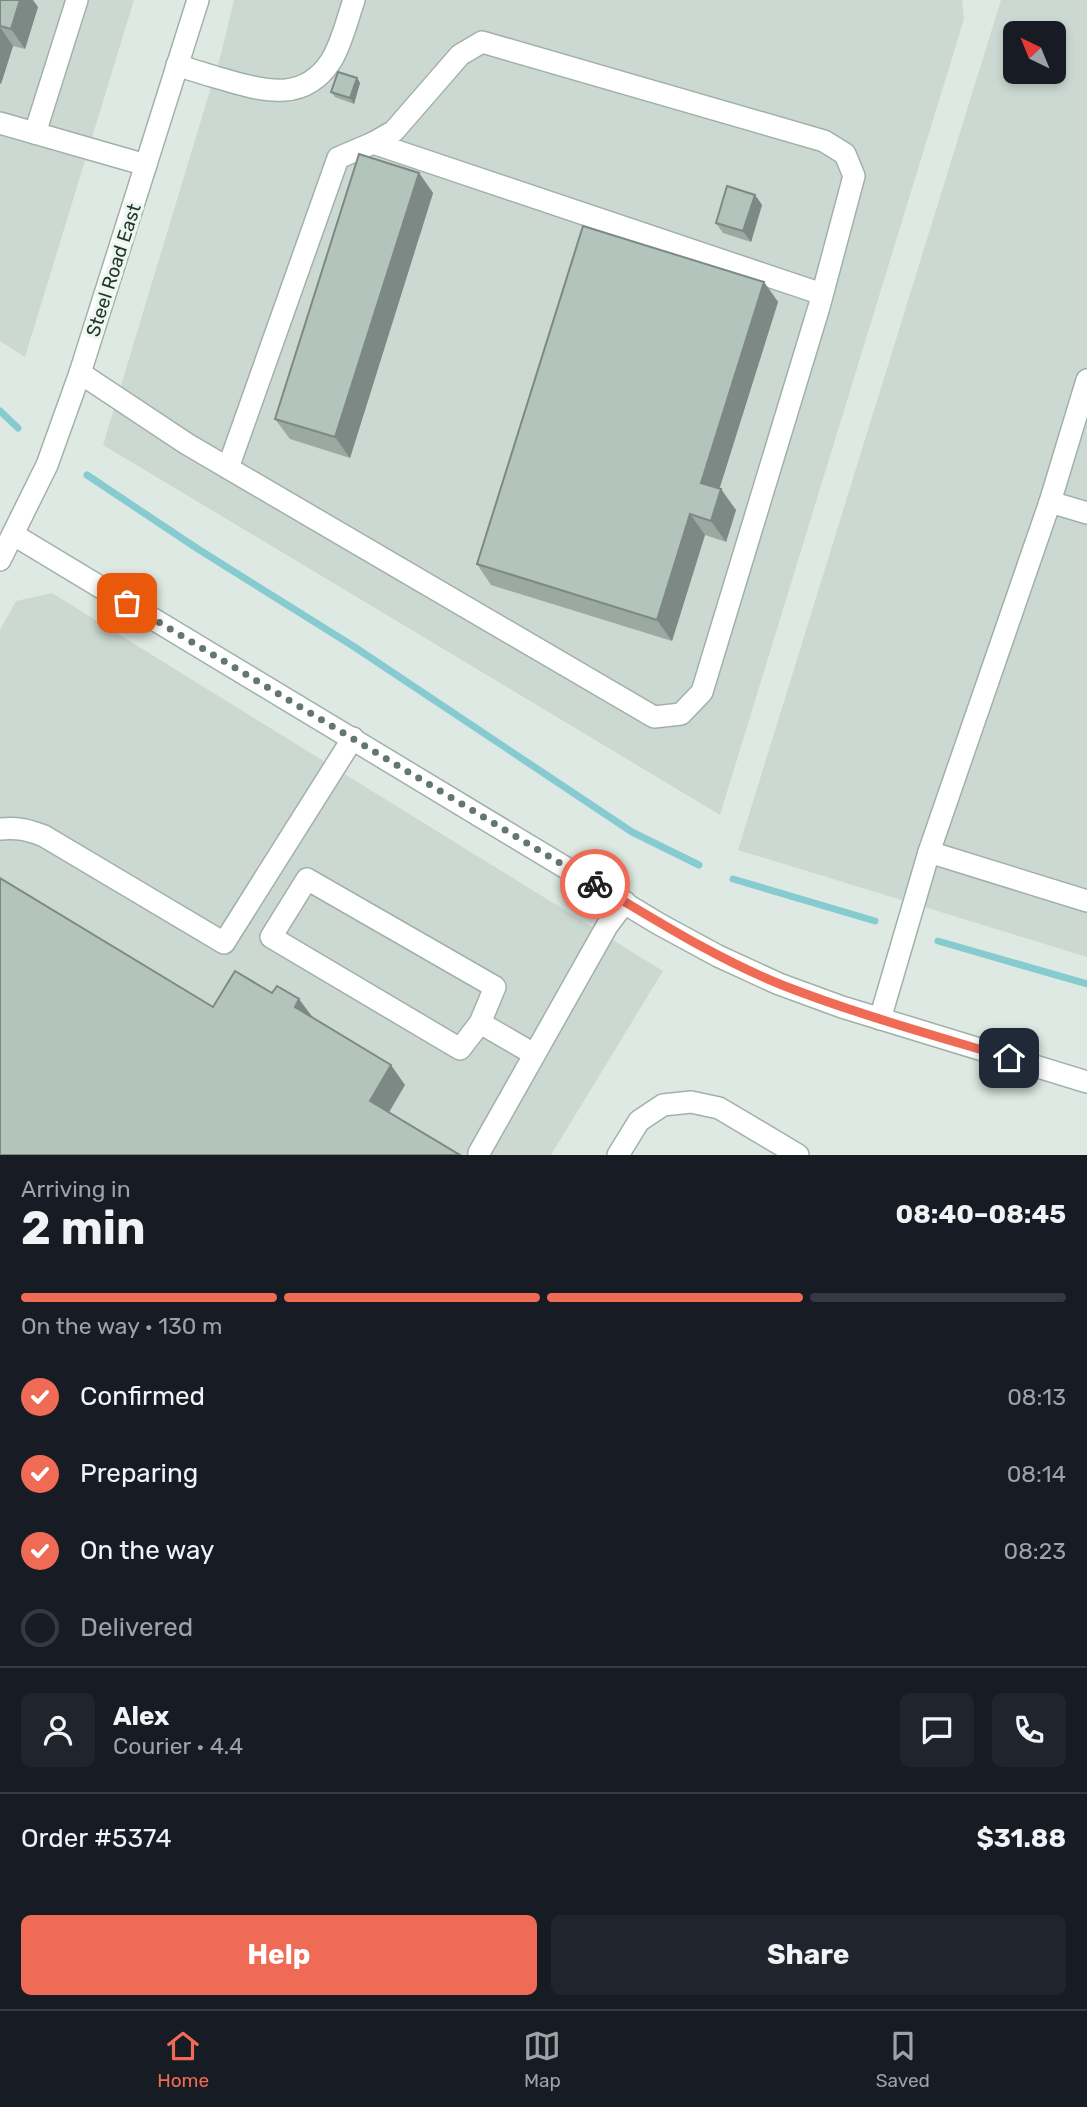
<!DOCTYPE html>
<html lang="en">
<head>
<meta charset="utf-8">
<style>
	:root { --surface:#171b24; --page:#20242c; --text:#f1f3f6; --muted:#9ea1a6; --line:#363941; --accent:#f06b55 }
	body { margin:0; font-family:Rubik,sans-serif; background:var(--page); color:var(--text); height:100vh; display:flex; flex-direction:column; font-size:26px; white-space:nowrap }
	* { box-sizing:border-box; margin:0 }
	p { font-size:23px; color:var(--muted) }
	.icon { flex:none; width:38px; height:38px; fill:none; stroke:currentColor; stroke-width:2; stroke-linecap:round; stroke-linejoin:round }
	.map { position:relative; height:1155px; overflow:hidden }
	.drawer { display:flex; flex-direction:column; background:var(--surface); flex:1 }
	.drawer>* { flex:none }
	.needle { width:46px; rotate:317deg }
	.controls { position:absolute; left:1003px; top:21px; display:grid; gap:14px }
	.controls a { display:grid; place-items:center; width:63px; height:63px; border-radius:10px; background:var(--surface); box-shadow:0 4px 10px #0003; font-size:35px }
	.pin { position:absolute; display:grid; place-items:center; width:60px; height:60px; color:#fff; margin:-30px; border-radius:14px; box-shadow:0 4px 10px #0006 }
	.courier { position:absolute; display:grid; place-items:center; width:70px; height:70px; margin:-35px; border:5px solid #f06b55; border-radius:50%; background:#fff; color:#222; box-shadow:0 2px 9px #0007 }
	.head em { font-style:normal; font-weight:700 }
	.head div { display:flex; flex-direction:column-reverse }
	.head { display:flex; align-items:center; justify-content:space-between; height:119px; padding:0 21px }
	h1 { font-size:46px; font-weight:700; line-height:52px }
	.bar { display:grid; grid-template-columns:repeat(4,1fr); gap:10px 7px; align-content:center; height:84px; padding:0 21px }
	.bar i { height:9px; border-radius:5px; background:var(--line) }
	.bar .active { background:var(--accent) }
	.bar p { grid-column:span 4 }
	.line { display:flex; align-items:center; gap:18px; padding:0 21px; border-top:2px solid var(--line) }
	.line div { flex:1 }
	.round { display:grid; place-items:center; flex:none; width:74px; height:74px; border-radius:10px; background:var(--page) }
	ol { padding:0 21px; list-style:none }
	li { display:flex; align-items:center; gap:21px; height:77px }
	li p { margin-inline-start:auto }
	li .icon { padding:7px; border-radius:50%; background:var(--accent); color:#fff; stroke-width:4 }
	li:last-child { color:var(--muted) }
	li i { width:38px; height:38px; border:4px solid var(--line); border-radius:50% }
	.action { display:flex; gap:14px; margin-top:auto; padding:14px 21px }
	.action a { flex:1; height:80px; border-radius:10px; background:var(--accent); color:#fff; font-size:28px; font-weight:700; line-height:80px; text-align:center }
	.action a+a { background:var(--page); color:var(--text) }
	.dock { display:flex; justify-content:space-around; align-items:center; height:98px; border-top:2px solid var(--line); background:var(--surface); font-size:19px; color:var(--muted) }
	.dock a { display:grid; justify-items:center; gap:4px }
	.dock .active { color:var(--accent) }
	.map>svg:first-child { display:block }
	.built { fill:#ccd9d2; fill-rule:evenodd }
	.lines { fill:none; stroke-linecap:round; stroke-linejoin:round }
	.stream { stroke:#85cbcf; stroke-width:7 }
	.minor-casing { stroke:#a1b1a9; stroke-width:24 }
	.minor { stroke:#fff; stroke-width:21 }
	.wall { fill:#9aa9a2 }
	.shaded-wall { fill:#7d8984 }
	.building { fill:#b3c4bc; stroke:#7d8984; stroke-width:2 }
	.done { stroke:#62776e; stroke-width:7; stroke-dasharray:0 12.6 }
	.route { stroke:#f06b55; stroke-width:9 }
	.labels { text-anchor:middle; stroke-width:7; stroke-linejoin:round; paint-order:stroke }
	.street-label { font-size:19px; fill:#20392f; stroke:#eef6f1 }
</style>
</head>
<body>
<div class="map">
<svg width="1087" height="1155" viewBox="0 0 1087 1155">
	<rect width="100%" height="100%" fill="#dee9e3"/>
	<g class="built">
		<path d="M0 0H134L25 357 0 341Z"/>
		<path d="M234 0H962L964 19 720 815 103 445 221 54Z"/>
		<path d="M1001 0H1087V957L738 850ZM1015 33H1054V72H1015Z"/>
		<path d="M52 593 663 971 551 1155H0V630L16 601Z"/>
	</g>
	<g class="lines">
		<g class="stream">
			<path d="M0 411 18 428"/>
			<path d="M87 475 198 549 353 646 632 832 699 865"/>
			<path d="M733 879 875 921"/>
			<path d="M938 941 1087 984"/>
		</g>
		<g class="minor-casing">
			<g id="minor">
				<path d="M177 65C194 71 212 76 229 81 267 92 305 101 331 61 342 43 347 20 354 0"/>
				<path d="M0 123 146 165"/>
				<path d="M35 133 77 0"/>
				<path d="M373 143 822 294"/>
				<path d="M80 373 187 444 654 717 681 714 702 692 819 307 854 176 845 154 824 141 482 42 460 55 394 131 373 143 338 158 228 468"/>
				<path d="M1087 380 1050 502 1087 513"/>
				<path d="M14 535 659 924 718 956 779 984 842 1007 1087 1082"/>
				<path d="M0 560 47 465 80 373 198 0"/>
				<path d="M0 829C17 827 29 830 44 836L224 943 353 738"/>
				<path d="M929 852 1050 502"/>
				<path d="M880 1019 929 852 1087 901"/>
				<path d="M480 1023 460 1049 271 937 307 879 495 987 480 1023 534 1054"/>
				<path d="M479 1153 607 926 625 902"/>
				<path d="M618 1155 639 1121 663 1105 691 1102 719 1108 798 1155"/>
			</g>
		</g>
		<use href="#minor" class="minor"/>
	</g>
	<g class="wall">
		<path d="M0 0 38 7 25 49 13 46 1 84H0Z"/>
		<path d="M357 78 360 83 354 104 335 97 331 92Z"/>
		<path d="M419 173 433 193 350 458 290 439 275 419Z"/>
		<path d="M755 195 762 205 751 242 723 233 716 223Z"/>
		<path d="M764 282 778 302 719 489 736 510 726 542 705 535 672 641 491 585 477 564Z"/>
	</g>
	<g class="shaded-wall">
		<path d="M20 0H33L38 7 25 49 11 29Z"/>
		<path d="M0 27 13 46 1 84 0 82Z"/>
		<path d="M357 78 360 83 354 104 350 98Z"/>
		<path d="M419 173 433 193 350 458 335 437Z"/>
		<path d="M755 195 762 205 751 242 743 231Z"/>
		<path d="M764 282 778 302 715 503 701 483Z"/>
		<path d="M721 489 736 510 726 542 711 521Z"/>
		<path d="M690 514 705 535 672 641 657 620Z"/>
		<path d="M299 999 314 1019 295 1007Z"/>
		<path d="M391 1065 405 1085 384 1121 370 1101Z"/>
	</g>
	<g class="building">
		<path d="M0 0H20L11 29 0 26Z"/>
		<path d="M338 72 357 78 350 98 331 92Z"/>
		<path d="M359 154 419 173 335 437 275 419Z"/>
		<path d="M727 186 755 195 743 231 716 223Z"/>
		<path d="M583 226 764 282 701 483 721 489 711 521 690 514 657 620 477 564Z"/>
		<path d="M0 878 213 1007 235 971 272 993 277 986 299 999 295 1007 391 1065 370 1101 460 1155H0Z"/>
	</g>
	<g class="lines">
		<path class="done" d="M127 603 595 884"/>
		<path class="route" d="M595 884C656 920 715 958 782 985 856 1014 933 1035 1009 1058"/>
	</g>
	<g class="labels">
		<g class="street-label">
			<text transform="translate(113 270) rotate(-72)" y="7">Steel Road East</text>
		</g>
	</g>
</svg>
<div class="controls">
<a><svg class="needle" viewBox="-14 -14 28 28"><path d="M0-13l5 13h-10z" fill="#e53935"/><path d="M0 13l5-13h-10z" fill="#9ea1a6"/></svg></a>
</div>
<div class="pin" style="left:127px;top:603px;background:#ea580c"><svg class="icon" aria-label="bag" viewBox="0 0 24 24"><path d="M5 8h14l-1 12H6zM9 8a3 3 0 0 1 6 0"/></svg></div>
<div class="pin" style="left:1009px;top:1058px;background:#1f2937"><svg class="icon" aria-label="home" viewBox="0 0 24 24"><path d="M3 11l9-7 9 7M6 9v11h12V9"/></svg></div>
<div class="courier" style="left:595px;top:884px"><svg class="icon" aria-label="bike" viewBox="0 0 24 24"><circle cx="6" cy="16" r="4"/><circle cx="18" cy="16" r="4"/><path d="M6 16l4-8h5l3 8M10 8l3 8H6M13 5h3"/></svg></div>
</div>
<section class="drawer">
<div class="head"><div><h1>2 min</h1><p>Arriving in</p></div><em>08:40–08:45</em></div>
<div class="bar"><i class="active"></i><i class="active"></i><i class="active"></i><i></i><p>On the way · 130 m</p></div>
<ol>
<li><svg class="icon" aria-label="check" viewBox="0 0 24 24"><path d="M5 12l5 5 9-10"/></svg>Confirmed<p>08:13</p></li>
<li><svg class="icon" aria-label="check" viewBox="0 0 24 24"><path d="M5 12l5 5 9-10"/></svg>Preparing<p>08:14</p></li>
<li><svg class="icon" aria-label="check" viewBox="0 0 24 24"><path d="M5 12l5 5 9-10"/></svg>On the way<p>08:23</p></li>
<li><i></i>Delivered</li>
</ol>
<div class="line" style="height:126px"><a class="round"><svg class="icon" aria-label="person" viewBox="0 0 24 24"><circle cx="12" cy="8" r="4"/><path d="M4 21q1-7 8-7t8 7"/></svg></a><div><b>Alex</b><p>Courier · 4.4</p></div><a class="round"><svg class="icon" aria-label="chat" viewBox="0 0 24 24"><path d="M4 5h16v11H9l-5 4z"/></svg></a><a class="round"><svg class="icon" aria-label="phone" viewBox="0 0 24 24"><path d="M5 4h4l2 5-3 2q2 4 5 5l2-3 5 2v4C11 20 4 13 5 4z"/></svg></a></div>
<div class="line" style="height:91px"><div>Order #5374</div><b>$31.88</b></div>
<div class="action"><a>Help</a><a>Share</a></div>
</section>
<nav class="dock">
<a class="active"><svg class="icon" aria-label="home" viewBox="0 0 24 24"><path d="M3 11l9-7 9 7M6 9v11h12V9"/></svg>Home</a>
<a><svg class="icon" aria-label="map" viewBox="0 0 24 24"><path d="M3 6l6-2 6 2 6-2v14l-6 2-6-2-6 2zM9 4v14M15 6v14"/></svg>Map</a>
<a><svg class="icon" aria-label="saved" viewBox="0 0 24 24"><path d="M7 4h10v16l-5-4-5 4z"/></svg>Saved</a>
</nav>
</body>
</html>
